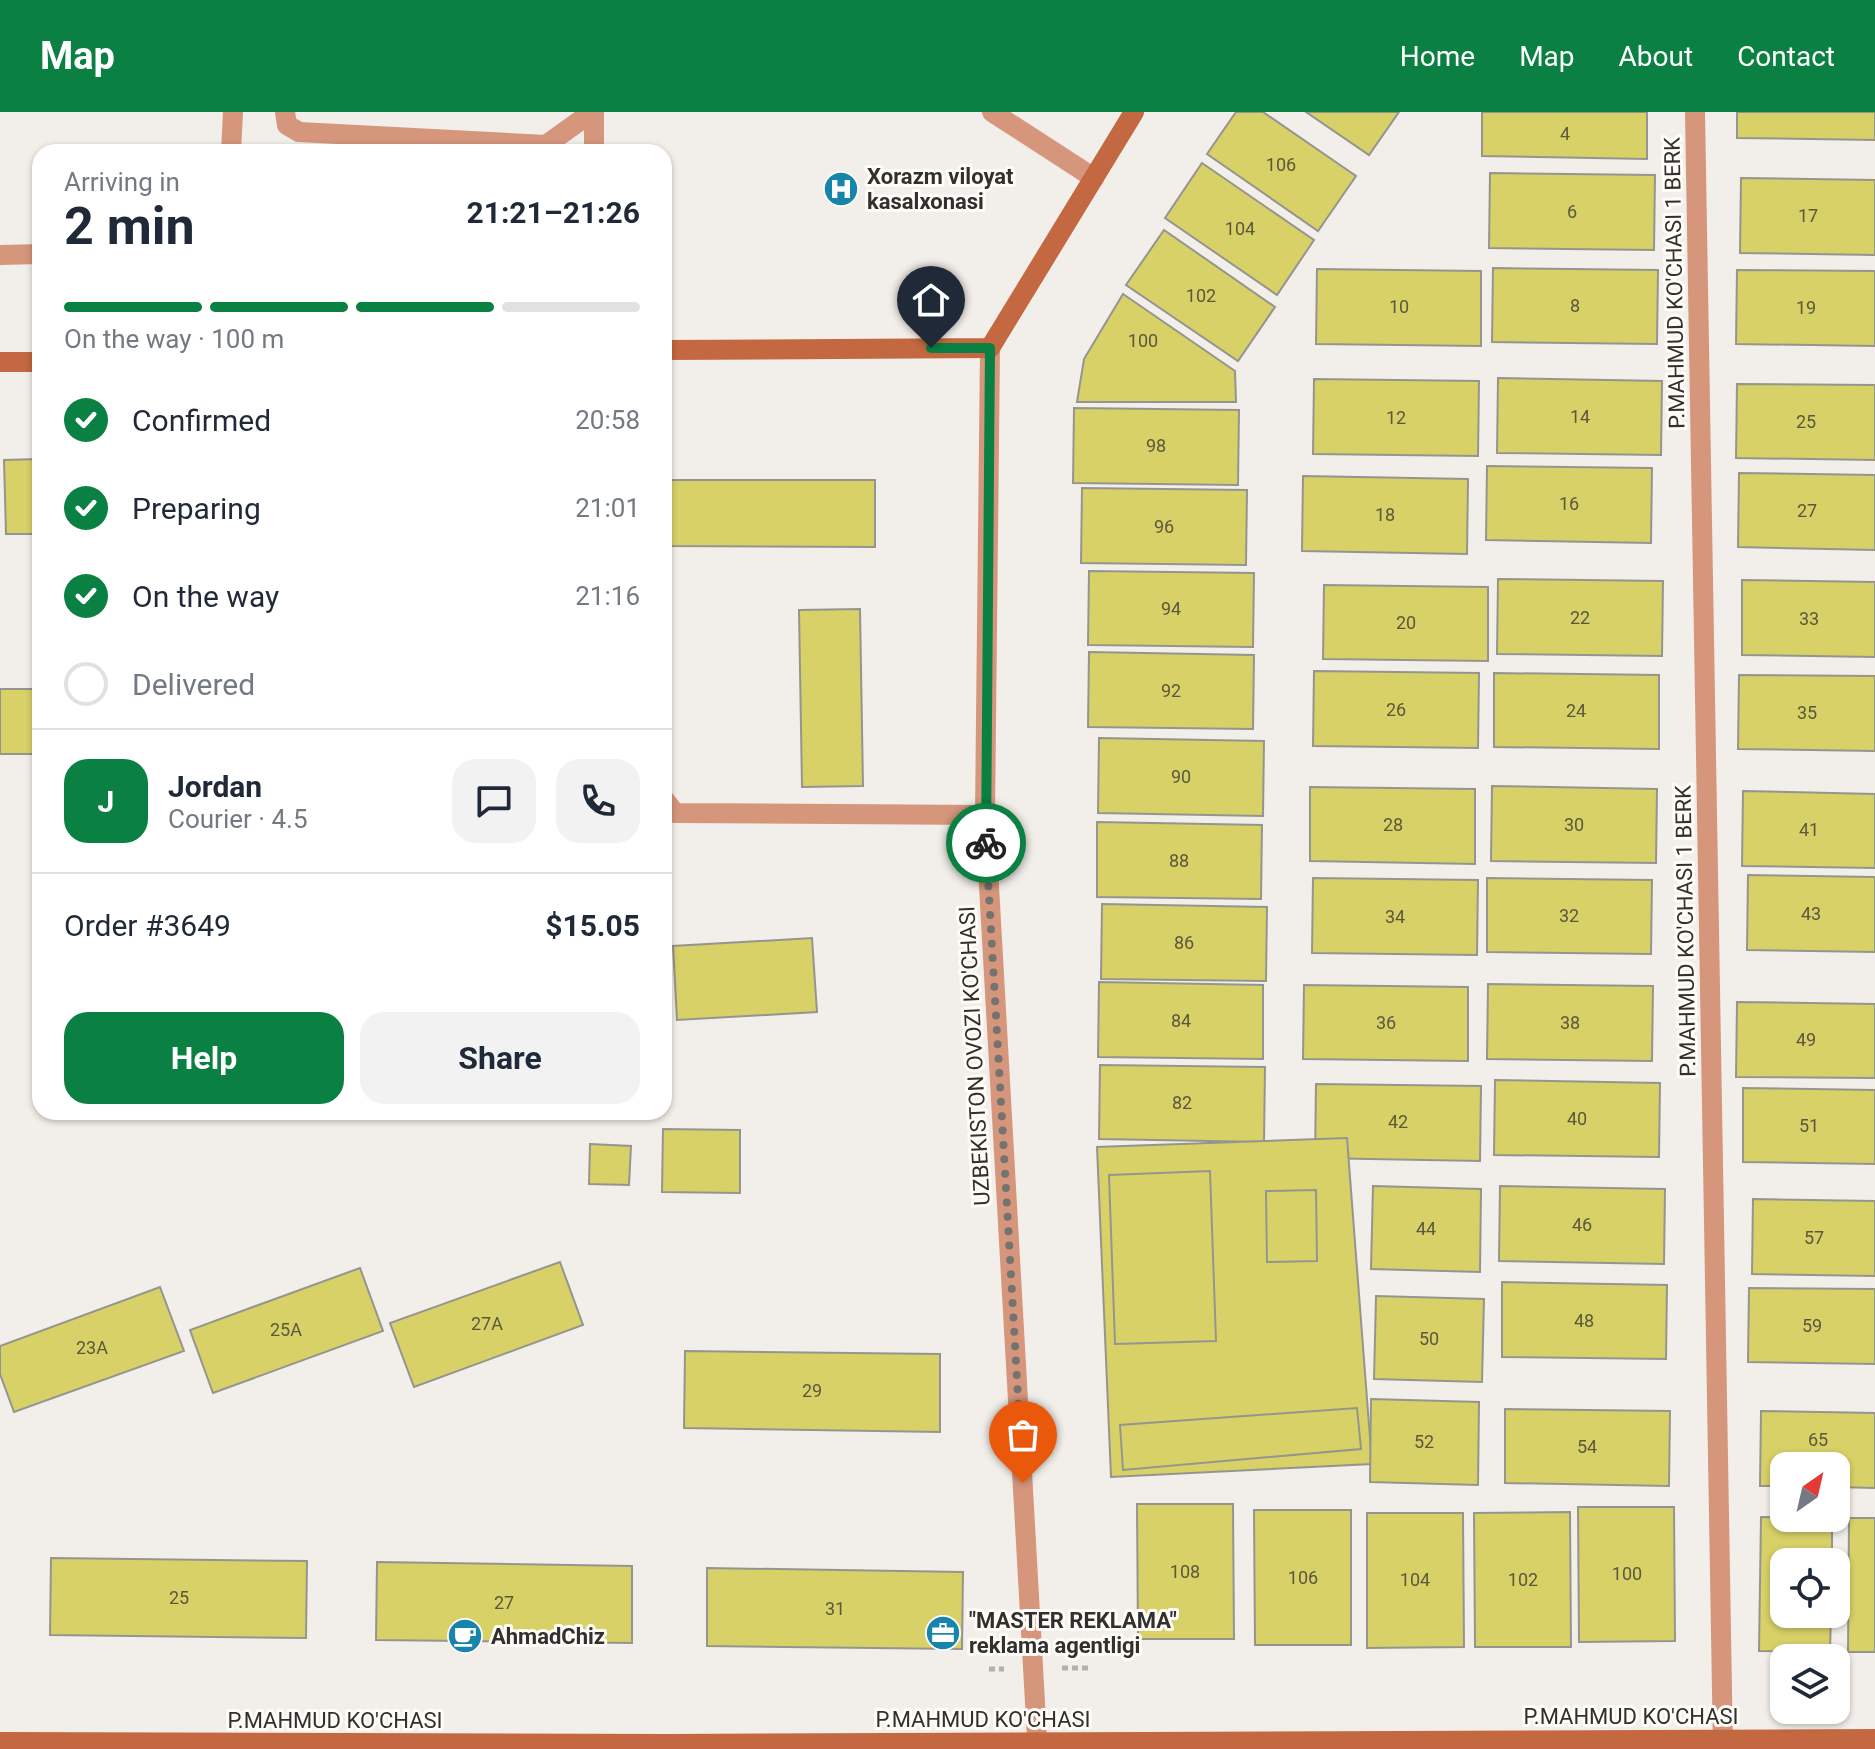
<!DOCTYPE html>
<html lang="en">
<head>
<meta charset="utf-8">
<style>
	:root { --surface:#fff; --page:#f2f2f3; --text:#1f2937; --muted:#747a83; --line:#e0e1e3; --accent:#0b8043 }
	body { margin:0; font-family:Roboto,sans-serif; background:var(--page); color:var(--text); height:100vh; display:flex; flex-direction:column; font-size:30px; white-space:nowrap }
	* { box-sizing:border-box; margin:0 }
	p { font-size:26px; color:var(--muted) }
	.icon { flex:none; width:44px; height:44px; fill:none; stroke:currentColor; stroke-width:2; stroke-linecap:round; stroke-linejoin:round }
	.map { position:relative; flex:1; overflow:hidden }
	.drawer { position:absolute; left:32px; top:32px; width:640px; height:976px; display:flex; flex-direction:column; background:var(--surface); border-radius:24px; box-shadow:0 2px 6px #0004 }
	.drawer>* { flex:none }
	.needle { width:52px; rotate:34deg }
	.fabs { position:absolute; left:1770px; top:1340px; display:grid; gap:16px }
	.fabs a { display:grid; place-items:center; width:80px; height:80px; border-radius:16px; background:var(--surface); box-shadow:0 2px 6px #0004; font-size:40px }
	.pin { position:absolute; display:grid; place-items:center; width:68px; height:68px; color:#fff; margin:-82px -34px; border-radius:50% 50% 50% 0; rotate:-45deg; box-shadow:0 0 8px #0007 }
	.pin .icon { rotate:45deg }
	.courier { position:absolute; display:grid; place-items:center; width:80px; height:80px; margin:-40px; border:6px solid #0b8043; border-radius:50%; background:#fff; color:#222; box-shadow:0 2px 10px #0007 }
	.head em { font-style:normal; font-weight:700 }
	.head div { display:flex; flex-direction:column-reverse }
	.head { display:flex; align-items:center; justify-content:space-between; height:136px; padding:0 32px }
	h1 { font-size:52px; font-weight:700; line-height:60px }
	.bar { display:grid; grid-template-columns:repeat(4,1fr); gap:12px 8px; align-content:center; height:96px; padding:0 32px }
	.bar i { height:10px; border-radius:6px; background:var(--line) }
	.bar .selected { background:var(--accent) }
	.bar p { grid-column:span 4 }
	.line { display:flex; align-items:center; gap:20px; padding:0 32px; border-top:2px solid var(--line) }
	.line div { flex:1 }
	.round { display:grid; place-items:center; flex:none; width:84px; height:84px; border-radius:24px; background:var(--page) }
	ol { padding:0 32px; list-style:none }
	li { display:flex; align-items:center; gap:24px; height:88px }
	li p { margin-inline-start:auto }
	li .icon { padding:8px; border-radius:50%; background:var(--accent); color:#fff; stroke-width:4 }
	li:last-child { color:var(--muted) }
	li i { width:44px; height:44px; border:4px solid var(--line); border-radius:50% }
	.action { display:flex; gap:16px; margin-top:auto; padding:16px 32px }
	.action a { flex:1; height:92px; border-radius:24px; background:var(--accent); color:#fff; font-size:32px; font-weight:700; line-height:92px; text-align:center }
	.action a+a { background:var(--page); color:var(--text) }
	header { display:flex; align-items:center; gap:48px; box-sizing:border-box; height:112px; padding:0 40px; background:var(--accent); color:#fff }
	header strong { font-size:38px }
	nav { display:flex; gap:44px; margin-inline-start:auto; font-size:28px }
	.map>svg:first-child { display:block }
	.building { fill:#d8d167; stroke:#95958f; stroke-width:2 }
	.lines { fill:none; stroke-linecap:round; stroke-linejoin:round }
	.path { stroke:#b4b1ad; stroke-width:5; stroke-dasharray:6 4; stroke-linecap:butt }
	.lane { stroke:#d5967c; stroke-width:20 }
	.street { stroke:#d5967c; stroke-width:20 }
	.secondary { stroke:#c36840; stroke-width:20 }
	.done { stroke:#75726f; stroke-width:8; stroke-dasharray:0 14.4 }
	.route { stroke:#0b8043; stroke-width:10 }
	.labels { text-anchor:middle; stroke-width:6; stroke-linejoin:round; paint-order:stroke }
	.number-label { font-size:18px; fill:#5b583c }
	.poi-label { font-size:22px; font-weight:bold; fill:#31302e; stroke:#fffcf7; text-anchor:start }
	.street-label { font-size:22px; fill:#31302e; stroke:#fffcf7 }
</style>
</head>
<body>
<header>
<strong>Map</strong>
<nav><a>Home</a><a>Map</a><a>About</a><a>Contact</a></nav>
</header>
<div class="map">
<svg width="1875" height="1637" viewBox="0 0 1875 1637">
	<rect width="100%" height="100%" fill="#f2eee9"/>
	<g class="building">
		<path d="M1236 0H1263L1356 64 1318 119 1207 42Z"/>
		<path d="M1306 0H1399L1369 43Z"/>
		<path d="M1482 0H1647V47L1482 44Z"/>
		<path d="M1737 0H1875V28L1737 26Z"/>
		<path d="M1202 51 1314 128 1277 183 1165 106Z"/>
		<path d="M1490 61 1655 63 1654 138 1489 136Z"/>
		<path d="M1741 66 1875 68V143L1740 141Z"/>
		<path d="M1164 118 1275 195 1238 249 1126 173Z"/>
		<path d="M1493 156 1658 158 1657 232 1492 230Z"/>
		<path d="M1317 157 1481 159V234L1316 232Z"/>
		<path d="M1737 158 1875 159V234L1736 232Z"/>
		<path d="M1123 182 1235 259 1236 290H1077L1084 247Z"/>
		<path d="M1498 266 1662 269 1661 343 1497 341Z"/>
		<path d="M1314 267 1479 269 1478 344 1313 342Z"/>
		<path d="M1737 272 1875 273V348L1736 346Z"/>
		<path d="M1074 296 1239 298 1238 373 1073 371Z"/>
		<path d="M40 347V422H6L4 348Z"/>
		<path d="M1487 354 1652 356 1651 431 1486 428Z"/>
		<path d="M1739 361 1875 363V438L1738 435Z"/>
		<path d="M1303 364 1468 367 1467 442 1302 439Z"/>
		<path d="M664 368H875V435L664 434Z"/>
		<path d="M1082 376 1247 378 1246 453 1081 451Z"/>
		<path d="M1089 459 1254 461 1253 535 1088 533Z"/>
		<path d="M1498 467 1663 469 1662 544 1497 542Z"/>
		<path d="M1742 468 1875 470V545L1742 543Z"/>
		<path d="M1324 473 1488 475V549L1323 547Z"/>
		<path d="M860 497 863 674 802 675 799 498Z"/>
		<path d="M1089 540 1254 543 1253 617 1088 615Z"/>
		<path d="M1314 559 1479 561 1478 636 1313 634Z"/>
		<path d="M1494 561 1659 563V637L1494 635Z"/>
		<path d="M1739 563 1875 564V639L1738 637Z"/>
		<rect x="0" y="577" width="40" height="65"/>
		<path d="M1099 626 1264 629 1263 704 1098 701Z"/>
		<path d="M1492 674 1657 677 1656 751 1491 749Z"/>
		<path d="M1310 675 1475 677V752L1310 749Z"/>
		<path d="M1743 679 1875 682V756L1742 754Z"/>
		<path d="M1097 710 1262 713 1261 787 1097 785Z"/>
		<path d="M1748 763 1875 765V840L1747 838Z"/>
		<path d="M1313 766 1478 768 1477 843 1312 841Z"/>
		<path d="M1487 766 1652 768 1651 842 1487 840Z"/>
		<path d="M1102 792 1267 795 1266 869 1101 867Z"/>
		<path d="M812 826 817 900 677 908 673 834Z"/>
		<path d="M1099 870 1263 873V947L1098 945Z"/>
		<path d="M1488 872 1653 874 1652 949 1487 947Z"/>
		<path d="M1304 873 1468 875V949L1303 947Z"/>
		<path d="M1737 890 1875 892V966L1736 965Z"/>
		<path d="M1100 953 1265 955 1264 1030 1099 1027Z"/>
		<path d="M1495 968 1660 971 1659 1045 1494 1043Z"/>
		<path d="M1316 972 1481 974 1480 1049 1315 1046Z"/>
		<path d="M1743 976 1875 978V1052L1743 1050Z"/>
		<path d="M663 1017 740 1018V1081L662 1080Z"/>
		<path d="M1347 1026 1372 1352 1111 1365 1097 1035Z"/>
		<path d="M590 1032 631 1034 629 1073 589 1072Z"/>
		<path d="M1210 1059 1216 1229 1115 1232 1109 1063Z"/>
		<path d="M1373 1074 1481 1077 1480 1160 1371 1157Z"/>
		<path d="M1500 1074 1665 1077 1664 1152 1499 1149Z"/>
		<path d="M1316 1078 1317 1149 1267 1150 1266 1079Z"/>
		<path d="M1753 1087 1875 1089V1164L1752 1162Z"/>
		<path d="M560 1150 583 1213 414 1275 390 1211Z"/>
		<path d="M360 1156 383 1219 213 1281 190 1218Z"/>
		<path d="M1502 1170 1667 1173 1666 1247 1502 1245Z"/>
		<path d="M160 1175 184 1239 14 1300 0 1262V1234Z"/>
		<path d="M1749 1176 1875 1177V1252L1748 1250Z"/>
		<path d="M1376 1184 1484 1187 1482 1270 1374 1267Z"/>
		<path d="M685 1239 940 1242V1320L684 1316Z"/>
		<path d="M1371 1287 1479 1290 1478 1373 1370 1370Z"/>
		<path d="M1357 1296 1361 1337 1123 1358 1120 1313Z"/>
		<path d="M1505 1297 1670 1299 1669 1374 1505 1371Z"/>
		<path d="M1761 1299 1875 1301V1376L1836 1375V1354H1784V1374H1760Z"/>
		<path d="M1137 1392H1233L1234 1527H1138Z"/>
		<path d="M1578 1395H1674L1675 1529 1579 1530Z"/>
		<path d="M1254 1398H1351V1533H1255Z"/>
		<path d="M1570 1400 1571 1535H1475L1474 1401Z"/>
		<path d="M1367 1401H1463L1464 1535 1367 1536Z"/>
		<path d="M1761 1405 1832 1406V1450H1784V1502H1831L1830 1540 1759 1539Z"/>
		<path d="M1849 1406H1875V1540H1848Z"/>
		<path d="M51 1446 307 1449 306 1526 50 1523Z"/>
		<path d="M377 1450 632 1454V1531L376 1528Z"/>
		<path d="M707 1456 963 1460 962 1537 707 1534Z"/>
	</g>
	<g class="lines">
		<g class="path">
			<path d="M1062 1556H1088"/>
			<path d="M989 1557H1004"/>
		</g>
		<g class="lane">
			<path d="M285 0 287 13 299 20 546 33 592 0"/>
			<path d="M992 0 1094 66"/>
			<path d="M231 40 233 0"/>
			<path d="M594 40V0"/>
			<path d="M0 143 40 142"/>
			<path d="M664 687 675 701 985 703"/>
		</g>
		<g class="street">
			<path d="M1695 0 1723 1637"/>
			<path d="M990 236 985 703 1037 1626 1036 1637"/>
		</g>
		<g class="secondary">
			<path d="M664 238 990 236 1134 0"/>
			<path d="M0 250H40"/>
			<path d="M0 1630 668 1632 1875 1627"/>
		</g>
	</g>
	<g class="lines">
		<path class="done" d="M986 731 1023 1371"/>
		<path class="route" d="M931 236H990L986 731"/>
	</g>
	<defs>
		<g id="hospital-disc" transform="scale(1.8)"><circle r="9.5" fill="#1784ac" stroke="#fffcf7"/><path d="M-5-5h3v3.5h4V-5h3V5h-3V1.5h-4V5h-3Z" fill="#fff"/></g>
		<g id="office-disc" transform="scale(1.8)"><circle r="9.5" fill="#1784ac" stroke="#fffcf7"/><path d="M-6-3h4V-5.5h4V-3h4V5H-6ZM-1-4.5V-3h2v-1.5ZM-6 0V1H6V0Z" fill="#fff"/></g>
		<g id="cafe-disc" transform="scale(1.8)"><circle r="9.5" fill="#1784ac" stroke="#fffcf7"/><path d="M-5.5-4.5H6V0H3Q3 3.5 0 3.5H-2.5Q-5.5 3.5-5.5 0ZM3-3.2v2h1.7v-2ZM-6 4.5H4V6H-6Z" fill="#fff"/></g>
	</defs>
	<g fill-rule="evenodd">
		<use href="#hospital-disc" x="841" y="77"/>
		<use href="#office-disc" x="943" y="1521"/>
		<use href="#cafe-disc" x="465" y="1524"/>
	</g>
	<g class="labels">
		<g class="number-label">
			<text x="1565" y="28">4</text>
			<text x="1281" y="59">106</text>
			<text x="1572" y="106">6</text>
			<text x="1808" y="110">17</text>
			<text x="1240" y="123">104</text>
			<text x="1201" y="190">102</text>
			<text x="1575" y="200">8</text>
			<text x="1399" y="201">10</text>
			<text x="1806" y="202">19</text>
			<text x="1143" y="235">100</text>
			<text x="1580" y="311">14</text>
			<text x="1396" y="312">12</text>
			<text x="1806" y="316">25</text>
			<text x="1156" y="340">98</text>
			<text x="1569" y="398">16</text>
			<text x="1807" y="405">27</text>
			<text x="1385" y="409">18</text>
			<text x="1164" y="421">96</text>
			<text x="1171" y="503">94</text>
			<text x="1580" y="512">22</text>
			<text x="1809" y="513">33</text>
			<text x="1406" y="517">20</text>
			<text x="1171" y="585">92</text>
			<text x="1396" y="604">26</text>
			<text x="1576" y="605">24</text>
			<text x="1807" y="607">35</text>
			<text x="1181" y="671">90</text>
			<text x="1393" y="719">28</text>
			<text x="1574" y="719">30</text>
			<text x="1809" y="724">41</text>
			<text x="1179" y="755">88</text>
			<text x="1811" y="808">43</text>
			<text x="1569" y="810">32</text>
			<text x="1395" y="811">34</text>
			<text x="1184" y="837">86</text>
			<text x="1181" y="915">84</text>
			<text x="1386" y="917">36</text>
			<text x="1570" y="917">38</text>
			<text x="1806" y="934">49</text>
			<text x="1182" y="997">82</text>
			<text x="1577" y="1013">40</text>
			<text x="1398" y="1016">42</text>
			<text x="1809" y="1020">51</text>
			<text x="1582" y="1119">46</text>
			<text x="1426" y="1123">44</text>
			<text x="1814" y="1132">57</text>
			<text x="1584" y="1215">48</text>
			<text x="487" y="1218">27A</text>
			<text x="1812" y="1220">59</text>
			<text x="286" y="1224">25A</text>
			<text x="1429" y="1233">50</text>
			<text x="92" y="1242">23A</text>
			<text x="812" y="1285">29</text>
			<text x="1818" y="1334">65</text>
			<text x="1424" y="1336">52</text>
			<text x="1587" y="1341">54</text>
			<text x="1185" y="1466">108</text>
			<text x="1627" y="1468">100</text>
			<text x="1303" y="1472">106</text>
			<text x="1415" y="1474">104</text>
			<text x="1523" y="1474">102</text>
			<text x="179" y="1492">25</text>
			<text x="504" y="1497">27</text>
			<text x="835" y="1503">31</text>
		</g>
		<g class="poi-label">
			<text x="867" y="72">Xorazm viloyat<tspan x="867" dy="25">kasalxonasi</tspan></text>
			<text x="969" y="1516">"MASTER REKLAMA"<tspan x="969" dy="25">reklama agentligi</tspan></text>
			<text x="491" y="1532">AhmadChiz</text>
		</g>
		<g class="street-label">
			<text transform="translate(1674 171) rotate(-91)" y="8">P.MAHMUD KO'CHASI 1 BERK</text>
			<text transform="translate(1685 819) rotate(-91)" y="8">P.MAHMUD KO'CHASI 1 BERK</text>
			<text transform="translate(974 944) rotate(-93)" y="8">UZBEKISTON OVOZI KO'CHASI</text>
			<text x="1631" y="1612">P.MAHMUD KO'CHASI</text>
			<text x="983" y="1615">P.MAHMUD KO'CHASI</text>
			<text x="335" y="1616">P.MAHMUD KO'CHASI</text>
		</g>
	</g>
</svg>
<div class="fabs">
<a><svg class="needle" viewBox="-14 -14 28 28"><path d="M0-13l5 13h-10z" fill="#e53935"/><path d="M0 13l5-13h-10z" fill="#747a83"/></svg></a>
<a><svg class="icon" aria-label="locate" viewBox="0 0 24 24"><circle cx="12" cy="12" r="6"/><path d="M12 2v4M12 18v4M2 12h4M18 12h4"/></svg></a>
<a><svg class="icon" aria-label="layers" viewBox="0 0 24 24"><path d="M12 4l9 5-9 5-9-5zM3 14l9 5 9-5"/></svg></a>
</div>
<div class="pin" style="left:1023px;top:1371px;background:#ea580c"><svg class="icon" aria-label="bag" viewBox="0 0 24 24"><path d="M5 8h14l-1 12H6zM9 8a3 3 0 0 1 6 0"/></svg></div>
<div class="pin" style="left:931px;top:236px;background:#1f2937"><svg class="icon" aria-label="home" viewBox="0 0 24 24"><path d="M3 11l9-7 9 7M6 9v11h12V9"/></svg></div>
<div class="courier" style="left:986px;top:731px"><svg class="icon" aria-label="bike" viewBox="0 0 24 24"><circle cx="6" cy="16" r="4"/><circle cx="18" cy="16" r="4"/><path d="M6 16l4-8h5l3 8M10 8l3 8H6M13 5h3"/></svg></div>
<section class="drawer">
<div class="head"><div><h1>2 min</h1><p>Arriving in</p></div><em>21:21–21:26</em></div>
<div class="bar"><i class="selected"></i><i class="selected"></i><i class="selected"></i><i></i><p>On the way · 100 m</p></div>
<ol>
<li><svg class="icon" aria-label="check" viewBox="0 0 24 24"><path d="M5 12l5 5 9-10"/></svg>Confirmed<p>20:58</p></li>
<li><svg class="icon" aria-label="check" viewBox="0 0 24 24"><path d="M5 12l5 5 9-10"/></svg>Preparing<p>21:01</p></li>
<li><svg class="icon" aria-label="check" viewBox="0 0 24 24"><path d="M5 12l5 5 9-10"/></svg>On the way<p>21:16</p></li>
<li><i></i>Delivered</li>
</ol>
<div class="line" style="height:144px"><b class="round" style="background:var(--accent);color:#fff">J</b><div><b>Jordan</b><p>Courier · 4.5</p></div><a class="round"><svg class="icon" aria-label="chat" viewBox="0 0 24 24"><path d="M4 5h16v11H9l-5 4z"/></svg></a><a class="round"><svg class="icon" aria-label="phone" viewBox="0 0 24 24"><path d="M5 4h4l2 5-3 2q2 4 5 5l2-3 5 2v4C11 20 4 13 5 4z"/></svg></a></div>
<div class="line" style="height:104px"><div>Order #3649</div><b>$15.05</b></div>
<div class="action"><a>Help</a><a>Share</a></div>
</section>
</div>
</body>
</html>
